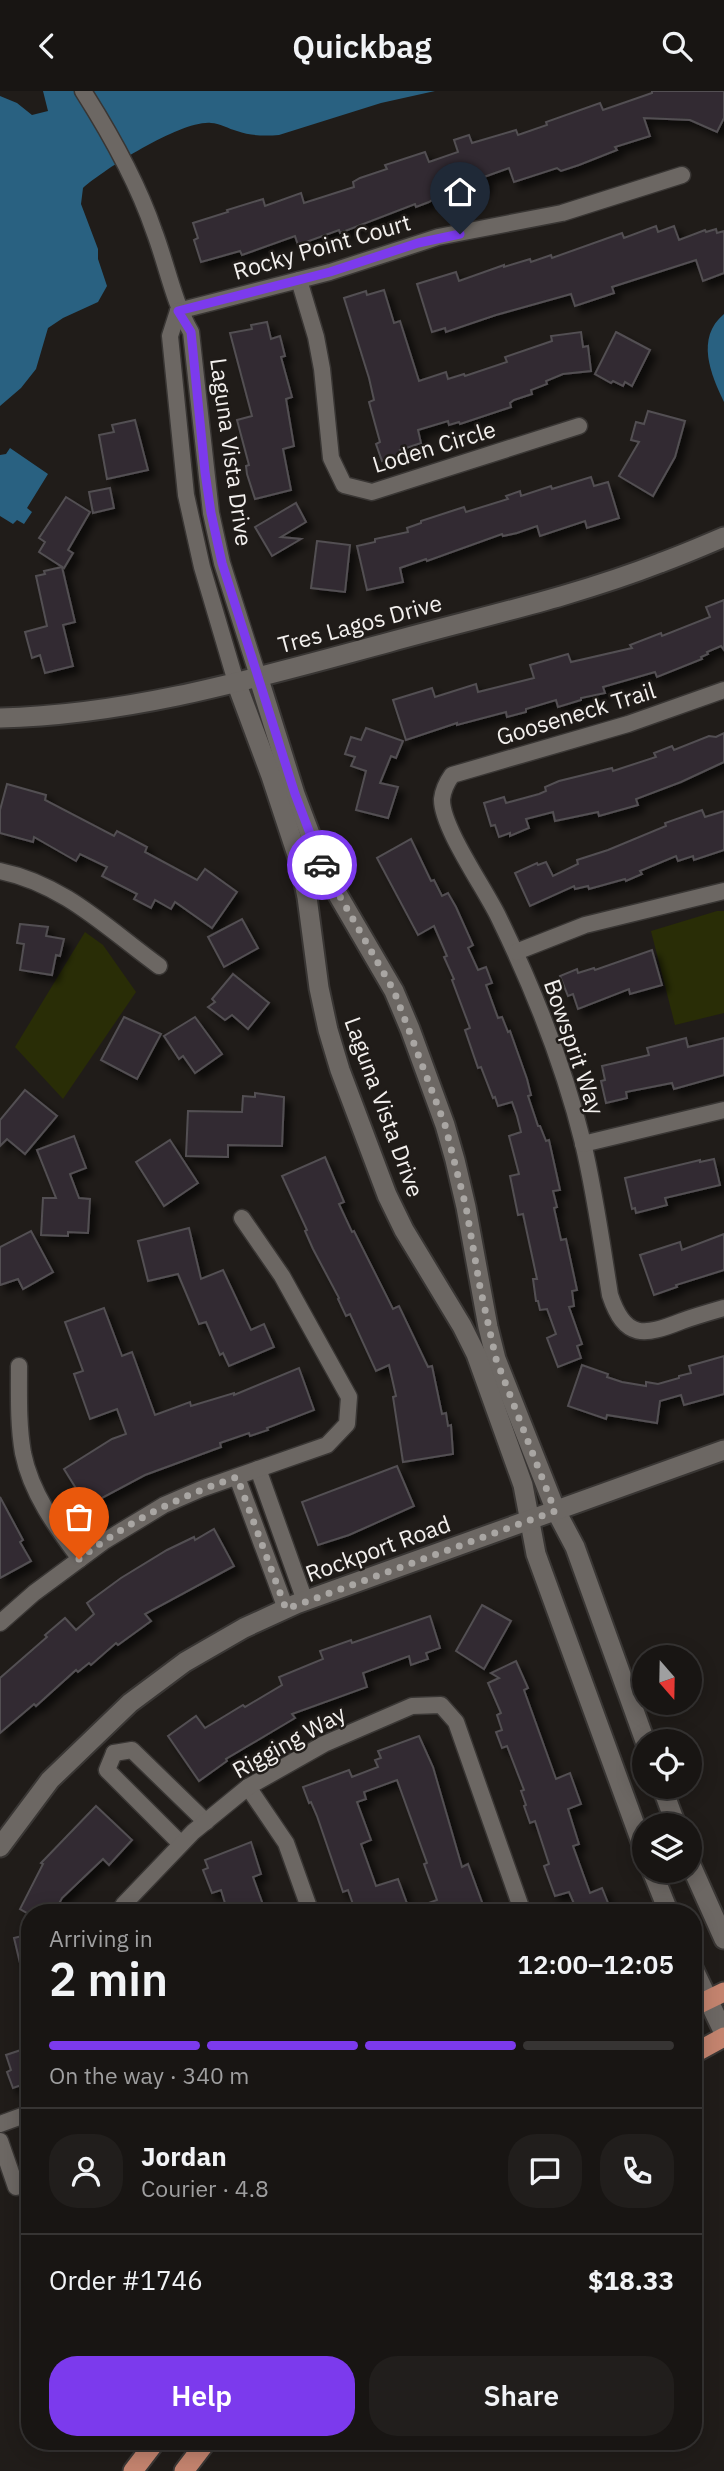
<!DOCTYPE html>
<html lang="en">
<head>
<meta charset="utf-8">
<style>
	:root { --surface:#181513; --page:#211e1c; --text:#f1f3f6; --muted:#9f9fa0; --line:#363433; --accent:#7c3aed }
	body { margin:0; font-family:"IBM Plex Sans",sans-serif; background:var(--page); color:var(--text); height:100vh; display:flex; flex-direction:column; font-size:26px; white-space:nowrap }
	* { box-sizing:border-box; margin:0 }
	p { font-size:23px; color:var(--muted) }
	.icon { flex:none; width:38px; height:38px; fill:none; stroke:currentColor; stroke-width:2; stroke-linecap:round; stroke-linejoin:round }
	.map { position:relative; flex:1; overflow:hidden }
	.details { position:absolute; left:21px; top:1813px; width:681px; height:546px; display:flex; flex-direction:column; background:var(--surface); border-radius:28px; box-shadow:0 4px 18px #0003,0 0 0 2px var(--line) }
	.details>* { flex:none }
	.needle { width:46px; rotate:160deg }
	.controls { position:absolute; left:632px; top:1554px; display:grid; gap:14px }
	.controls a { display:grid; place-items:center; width:70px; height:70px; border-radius:50%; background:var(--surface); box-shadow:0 4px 18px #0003,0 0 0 2px var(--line); font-size:35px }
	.pin { position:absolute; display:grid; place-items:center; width:60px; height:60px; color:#fff; margin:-72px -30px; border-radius:50% 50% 50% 0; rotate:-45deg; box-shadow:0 0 7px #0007 }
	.pin .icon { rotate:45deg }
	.courier { position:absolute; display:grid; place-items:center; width:70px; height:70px; margin:-35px; border:5px solid #7c3aed; border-radius:50%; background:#fff; color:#222; box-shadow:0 2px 9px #0007 }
	.head em { font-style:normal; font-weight:600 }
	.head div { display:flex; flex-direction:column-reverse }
	.head { display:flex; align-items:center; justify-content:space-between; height:119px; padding:0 28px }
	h1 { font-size:46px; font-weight:600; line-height:52px }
	.bar { display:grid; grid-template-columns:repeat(4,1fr); gap:10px 7px; align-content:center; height:84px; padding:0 28px }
	.bar i { height:9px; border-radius:5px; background:var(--line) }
	.bar .active { background:var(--accent) }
	.bar p { grid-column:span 4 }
	.line { display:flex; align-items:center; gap:18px; padding:0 28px; border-top:2px solid var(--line) }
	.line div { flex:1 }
	.round { display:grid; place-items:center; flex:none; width:74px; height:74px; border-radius:28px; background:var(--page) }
	.cta { display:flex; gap:14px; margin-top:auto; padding:14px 28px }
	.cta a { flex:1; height:80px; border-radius:28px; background:var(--accent); color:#fff; font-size:28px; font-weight:600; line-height:80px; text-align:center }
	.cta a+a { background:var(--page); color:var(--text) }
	header { display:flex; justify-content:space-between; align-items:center; height:91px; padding:0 28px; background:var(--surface); font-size:32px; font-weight:600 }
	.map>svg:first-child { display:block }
	.green { fill:#292d06 }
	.water { fill:#296181 }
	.building { fill:#302c30; stroke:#534f53; stroke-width:2; filter:url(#shadow) }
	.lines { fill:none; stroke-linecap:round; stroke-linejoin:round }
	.minor-casing { stroke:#393634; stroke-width:19 }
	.tertiary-casing { stroke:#393634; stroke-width:23 }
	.primary-casing { stroke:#393634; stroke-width:23 }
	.minor { stroke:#6c6763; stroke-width:16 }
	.tertiary { stroke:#6c6763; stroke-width:19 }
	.primary { stroke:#c3836e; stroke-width:19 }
	.done { stroke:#a9a6a3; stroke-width:7; stroke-dasharray:0 12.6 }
	.route { stroke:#7c3aed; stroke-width:9 }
	.labels { text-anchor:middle; stroke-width:5; stroke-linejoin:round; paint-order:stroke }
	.street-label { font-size:23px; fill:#f3f0ee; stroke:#201c19 }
</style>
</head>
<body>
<header><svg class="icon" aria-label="back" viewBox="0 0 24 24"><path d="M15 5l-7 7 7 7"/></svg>Quickbag<svg class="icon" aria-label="search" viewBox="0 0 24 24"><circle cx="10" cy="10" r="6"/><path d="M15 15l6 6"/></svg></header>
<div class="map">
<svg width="724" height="2380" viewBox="0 0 724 2380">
	<defs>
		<filter id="shadow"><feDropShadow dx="6" dy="6" stdDeviation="3.5" flood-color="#0009"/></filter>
	</defs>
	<rect width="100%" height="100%" fill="#201c19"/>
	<g class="green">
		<path d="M717 820H724V922L675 934 651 840Z"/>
		<path d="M85 841 103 854 136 901 63 1008 15 956Z"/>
	</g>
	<g class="water">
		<path d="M43 0H435L381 12 279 44C265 45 251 45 237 40 229 38 219 32 211 32 182 29 106 77 83 97L81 113 98 158V168L107 195 98 211 63 227 48 237 36 278 21 297 0 315V5L17 12 32 24 48 20Z"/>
		<path d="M724 223V311C711 284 695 247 724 223Z"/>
		<path d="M10 357 48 383 27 417 32 421 24 433 17 429 13 433 0 425V364L6 363Z"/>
	</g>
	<g class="building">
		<path d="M652 0H724V27L717 41 690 29 644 27 650 45 615 56 617 59 579 74 561 80 557 77 514 91 509 77 484 86 486 94 479 98 461 105 458 97 434 104 435 107 429 111 416 116 415 113 340 142 339 139 298 154 295 145 242 164 240 160 201 171 194 149 198 147 193 132 228 121 227 119 263 108 265 115 301 102 304 112 354 96 353 91 360 87 387 78 385 74 425 61 429 71 458 61 454 49 469 44 472 52 516 39 518 44 547 34 546 31 600 12 603 19 652 2Z"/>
		<path d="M656 135 658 141 674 135 679 149 705 139 706 141 716 138 717 142 724 140V182L703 190 696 169 612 196 614 202 575 215 571 203 496 224 446 241 445 237 432 241 417 193 456 181 459 190 504 174V176L530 168 531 171 551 164 552 167 622 142 624 147Z"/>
		<path d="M384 199 394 232 400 230 419 290 446 281 448 288 464 283 465 285 507 271 505 266 552 250 551 245 581 241 583 256 588 255 591 280 563 283 546 290 547 293 531 299 532 303 514 309 510 312 511 316 460 333 459 331 449 334 448 330 418 339 421 352 400 359 402 363 382 370 376 353 380 351 369 311 374 309 369 287 344 207 366 200 367 204Z"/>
		<path d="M267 231 271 248 280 245 285 265 281 266 292 306 286 308 294 355 283 358 291 399 255 408 247 383 246 375 249 374 237 329 252 325 230 242 252 238 251 234Z"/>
		<path d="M616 241 650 259 632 295 625 291 623 295 613 290 611 292 595 283Z"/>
		<path d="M648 320 685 330 675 366 653 405 619 385 639 351 631 349 636 331 644 333Z"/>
		<path d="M135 329 148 379 107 388 99 344 114 341 112 334Z"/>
		<path d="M591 386 594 395 608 391 619 427 587 437 585 430 540 445 537 435 517 442 503 445 502 443 427 470 426 468 400 477 403 491 367 499 357 455 375 451V448L408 441 407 437 421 432V430L464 416 466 421 508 408 506 405 520 400 521 405 551 395 552 398Z"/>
		<path d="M110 397 114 417 93 422 89 401Z"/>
		<path d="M66 406 90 421 68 459 73 462 64 477 39 461 45 451 39 447Z"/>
		<path d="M296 412 306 431 281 446 301 448 272 465 255 436Z"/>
		<path d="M317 450 350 454 345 501 311 497Z"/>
		<path d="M62 476 75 531 63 534 73 575 45 582 40 564 32 567 25 541 47 535 36 485 45 483 44 480Z"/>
		<path d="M724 509V559L721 555 707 561 708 563 701 566 702 568 657 586 655 581 603 596 605 602 581 607V609L558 616 556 609 526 618V621L507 626 506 621 457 634V632L406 649 393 609 432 597 435 606 476 593 478 601 534 587 530 574 568 563 571 571 632 557 630 554 661 542 662 545 710 526 706 516Z"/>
		<path d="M366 637 403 650 396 667 391 665 380 692 398 696 388 727 356 719 366 680 351 675 355 666 345 663 351 646 361 649Z"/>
		<path d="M724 642V671L681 691 636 708 638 714 599 725 598 721 555 730 553 721 526 728 529 737 510 745V742L499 746 495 734 491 735 484 712 504 706 506 712 539 703 546 700 545 696 559 690 612 677 613 680 656 666 654 662 672 655 674 659 709 645 716 646Z"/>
		<path d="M7 693 46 704 45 709 114 745 117 740 147 756 145 761 197 789 205 778 237 801 212 837 175 811 171 818 155 809 151 817 134 808 137 803 102 785 107 776 80 763 76 770 34 746 33 751 0 742V719Z"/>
		<path d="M702 719 705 726 724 720V759L694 769 693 765 678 770 676 765 640 780 642 783 626 790 625 788 589 798 588 795 575 798 574 795 530 815 515 782 537 772 538 774 546 771 553 785 578 773 577 769 608 759 666 735 665 732Z"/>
		<path d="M411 748 431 790 434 789 442 805 448 802 456 816 473 854 468 857 478 879 486 876 492 892 486 894 498 927 502 926 508 941 510 940 527 988 531 1004 528 1005 538 1035H540L546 1050 549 1049 560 1099 553 1100 557 1116 554 1117 561 1149 566 1148 577 1199 572 1200 574 1215 569 1216 582 1253 577 1255 581 1267 558 1276 547 1247 556 1243 547 1218 540 1219 538 1210H536L533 1188H537L523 1123 518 1124 510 1085 519 1083 509 1045 521 1041 517 1025 512 1011 498 1015 495 1006 493 1007 481 976 478 977 465 939 470 937 452 889 454 888 444 866 447 865 434 835 418 844 377 767Z"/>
		<path d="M242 828 258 857 224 876 208 846Z"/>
		<path d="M20 833 48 836 46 845 64 848 60 865 56 864 52 884 20 879 24 853 17 852Z"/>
		<path d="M652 859 662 894 630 903 629 898 578 918 573 903 568 905 560 885 577 878 578 882 594 877 595 879Z"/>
		<path d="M233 883 269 912 248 938 232 924 225 929 208 916 215 911 212 908Z"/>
		<path d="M124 926 161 943 137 988 101 969Z"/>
		<path d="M195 926 222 963 195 982 183 965 179 968 164 945Z"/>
		<path d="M686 947 688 956 724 947V984L674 998 672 992 626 1001 627 1007 606 1012 601 990 605 989 602 975 649 964 647 957Z"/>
		<path d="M25 999 57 1025 25 1063 7 1048 0 1055V1029Z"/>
		<path d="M255 1002 284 1006 282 1055 228 1054V1066L186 1065 188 1020 242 1021 243 1005 255 1006Z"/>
		<path d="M74 1045 86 1077 70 1083 79 1107 90 1108 88 1142 68 1141V1145L41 1144 43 1107H56L37 1059Z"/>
		<path d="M170 1049 198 1092 164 1115 136 1071Z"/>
		<path d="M325 1066 344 1111 339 1113 352 1141 354 1140 393 1218 399 1215 428 1276 432 1275 442 1323 446 1322 448 1335 451 1334 453 1363 403 1371 393 1306 396 1305 389 1274 376 1280 350 1223 346 1225 338 1208 339 1207 313 1158 305 1140 307 1139 282 1085Z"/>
		<path d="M714 1068 720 1094 665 1107 667 1114 636 1122 635 1117 632 1118 625 1087 700 1069V1071Z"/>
		<path d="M189 1137 201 1188 223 1179 251 1239 264 1233 274 1256 229 1275 223 1262 220 1264 206 1231 199 1233 178 1183 148 1190 138 1150Z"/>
		<path d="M31 1140 53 1181 23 1198 18 1188 0 1194V1156Z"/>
		<path d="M724 1143V1179L676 1194 677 1196 654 1204 640 1164 680 1151 682 1159Z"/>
		<path d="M104 1217 122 1265 132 1261 155 1324 190 1311 191 1315 234 1302V1304L299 1277 314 1319 267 1337 268 1339 250 1345 249 1342 220 1352 221 1356 145 1384 87 1415 64 1378 112 1348 126 1343 117 1318 90 1328 74 1283 83 1280 65 1231Z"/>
		<path d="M724 1265V1303L684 1314 681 1304 660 1310 657 1332 607 1324 606 1328 568 1315 582 1274 608 1283 607 1286 622 1291 646 1295V1291L658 1293 679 1287V1285L691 1282 689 1275Z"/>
		<path d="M397 1375 414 1415 349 1444 318 1454 302 1411Z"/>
		<path d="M0 1406 23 1449 20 1451 31 1470 0 1487Z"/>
		<path d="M214 1438 234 1475 145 1523 151 1530 118 1554 116 1552 91 1574 89 1572 78 1581 76 1579 36 1615 34 1613 0 1642V1587L47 1546 45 1544 65 1527 76 1539 94 1523 87 1512 121 1487 167 1459 194 1446 195 1449Z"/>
		<path d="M482 1514 511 1530 484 1578 456 1560Z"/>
		<path d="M430 1525 440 1557 426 1562 428 1568 411 1574 409 1565 363 1582 367 1596 292 1623 295 1627 226 1668 227 1670 199 1690 168 1645 196 1625 205 1637 243 1614 245 1616 282 1594 279 1586 323 1568 320 1560 351 1549 352 1552Z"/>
		<path d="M516 1570 528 1597 524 1599 556 1688 570 1682 581 1713 568 1718 579 1753 573 1755 590 1802 602 1797 612 1822H578L569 1801 555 1805 544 1775 549 1773 535 1730 530 1732 524 1715 526 1714 521 1700 524 1699 507 1655 502 1657 496 1641 502 1639 497 1624 501 1622 488 1592 499 1587 491 1582Z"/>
		<path d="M419 1645 433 1676 462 1776 468 1773 486 1822H407L406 1820 437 1809 424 1773 427 1772 397 1689 364 1701 366 1708 357 1711 371 1749 361 1753 376 1795 398 1788 409 1818 399 1822H356L348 1799 343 1801 317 1725 311 1711 309 1712 303 1696 349 1679 352 1686 378 1676 375 1669 381 1667 378 1660Z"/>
		<path d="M96 1715 132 1749 109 1774 103 1768 62 1807 54 1822H27L20 1818 43 1773 41 1772Z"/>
		<path d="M251 1751 261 1783 253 1786 266 1822H228L221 1799 212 1802 203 1779 208 1777 205 1769Z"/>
		<path d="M30 1843V1888L24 1889 14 1847Z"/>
		<path d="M30 1956V1991L13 1997 7 1981 11 1979 6 1964Z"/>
	</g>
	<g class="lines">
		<g class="minor-casing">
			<g id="minor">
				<path d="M83 0C111 44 137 90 154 140 167 174 173 210 191 241L211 422 222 472 258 585"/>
				<path d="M299 189 316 246 322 278 331 367 344 394 372 401 579 335"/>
				<path d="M178 220 330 181 438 146 562 122 682 84"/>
				<path d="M178 220 170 245 186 404 202 476 236 591"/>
				<path d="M724 599 628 633 452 684C447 691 443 699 442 708 441 736 486 799 499 827 534 899 564 975 583 1052 595 1102 602 1154 610 1204 625 1249 644 1245 682 1230 696 1225 710 1221 724 1217"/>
				<path d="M0 780C64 793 108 838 159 875"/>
				<path d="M516 861 585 834 724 800"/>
				<path d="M583 1053 724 1019"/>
				<path d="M19 1275C19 1304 18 1333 23 1362 31 1402 56 1436 80 1468"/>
				<path d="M258 1378 305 1510"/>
				<path d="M237 1386 286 1518"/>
				<path d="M0 1532 34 1502 103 1451 164 1414 201 1398 327 1354 347 1333 349 1306 282 1185 242 1127"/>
				<path d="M114 1662 107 1679 181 1753"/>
				<path d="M114 1662 132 1659 206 1731"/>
				<path d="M248 1696 286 1752 311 1822"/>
				<path d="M119 1822 124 1813 193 1741 248 1696 324 1653 412 1615 441 1614 456 1631 523 1822"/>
				<path d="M0 2033 30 2022"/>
				<path d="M0 2050 16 2096"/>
			</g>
		</g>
		<g class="tertiary-casing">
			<g id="tertiary">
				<path d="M258 585 295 703 324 780 394 900 410 938 445 1034 455 1069 466 1116 488 1236 496 1268 556 1420 575 1456 645 1650"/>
				<path d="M236 591 271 685 300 773 307 806 319 897 328 939 340 979 387 1104 404 1139 462 1235 476 1263 523 1394 536 1463 644 1759"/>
				<path d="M0 627C133 624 263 585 390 551 480 526 573 506 660 472 682 464 703 455 724 446"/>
				<path d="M662 1696 676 1734"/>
				<path d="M0 1756 50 1689 130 1612 185 1571 244 1537 296 1513 724 1359"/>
				<path d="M690 1772 724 1848"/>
				<path d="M652 1780 669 1822"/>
				<path d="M693 1877 724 1942"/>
			</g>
		</g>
		<g class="primary-casing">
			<g id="primary">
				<path d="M693 1916 724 1901"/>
				<path d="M693 1963 724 1946"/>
				<path d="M133 2380 156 2350"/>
				<path d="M184 2380 207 2350"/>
			</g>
		</g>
		<use href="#minor" class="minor"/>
		<use href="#tertiary" class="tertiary"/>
		<use href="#primary" class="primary"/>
	</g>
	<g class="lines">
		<path class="done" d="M79 1468C129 1430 178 1406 237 1386L286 1518 555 1420 496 1268 480 1196 466 1116 445 1034 394 900 322 774"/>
		<path class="route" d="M322 774 295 703 222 472 211 422 205 381 191 241 178 220 330 181 418 152 460 143"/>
	</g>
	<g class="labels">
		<g class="street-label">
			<text transform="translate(322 156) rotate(-16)" y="8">Rocky Point Court</text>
			<text transform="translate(434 356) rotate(-17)" y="8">Loden Circle</text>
			<text transform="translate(231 361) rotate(82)" y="8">Laguna Vista Drive</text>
			<text transform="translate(360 533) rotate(-15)" y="8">Tres Lagos Drive</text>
			<text transform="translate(576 623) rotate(-17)" y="8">Gooseneck Trail</text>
			<text transform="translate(574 956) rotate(71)" y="8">Bowsprit Way</text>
			<text transform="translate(384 1016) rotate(70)" y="8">Laguna Vista Drive</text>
			<text transform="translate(378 1458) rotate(-20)" y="8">Rockport Road</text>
			<text transform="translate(289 1651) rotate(-29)" y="8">Rigging Way</text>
		</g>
	</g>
</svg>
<div class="controls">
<a><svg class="needle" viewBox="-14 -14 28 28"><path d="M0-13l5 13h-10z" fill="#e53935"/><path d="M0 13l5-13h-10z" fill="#9f9fa0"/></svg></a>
<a><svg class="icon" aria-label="locate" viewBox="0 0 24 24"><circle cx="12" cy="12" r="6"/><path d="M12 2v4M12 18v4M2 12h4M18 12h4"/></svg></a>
<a><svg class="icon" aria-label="layers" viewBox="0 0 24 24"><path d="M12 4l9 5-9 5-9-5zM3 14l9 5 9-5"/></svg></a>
</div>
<div class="pin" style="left:79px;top:1468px;background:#ea580c"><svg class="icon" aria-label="bag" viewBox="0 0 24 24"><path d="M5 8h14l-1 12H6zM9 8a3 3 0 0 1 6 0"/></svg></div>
<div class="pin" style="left:460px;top:143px;background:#1f2937"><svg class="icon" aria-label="home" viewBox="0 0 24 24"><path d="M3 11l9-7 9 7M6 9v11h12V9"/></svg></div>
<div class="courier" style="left:322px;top:774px"><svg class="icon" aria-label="car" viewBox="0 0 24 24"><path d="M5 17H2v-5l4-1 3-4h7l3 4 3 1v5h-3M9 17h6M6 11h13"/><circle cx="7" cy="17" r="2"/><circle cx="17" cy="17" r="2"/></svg></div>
<section class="details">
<div class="head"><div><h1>2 min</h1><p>Arriving in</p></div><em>12:00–12:05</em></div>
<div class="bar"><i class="active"></i><i class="active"></i><i class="active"></i><i></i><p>On the way · 340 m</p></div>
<div class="line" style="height:126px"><a class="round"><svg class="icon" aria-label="person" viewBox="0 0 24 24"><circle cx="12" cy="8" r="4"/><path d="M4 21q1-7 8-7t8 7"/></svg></a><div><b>Jordan</b><p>Courier · 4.8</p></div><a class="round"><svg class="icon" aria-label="chat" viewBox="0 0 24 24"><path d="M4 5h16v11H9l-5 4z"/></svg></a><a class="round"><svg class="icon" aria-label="phone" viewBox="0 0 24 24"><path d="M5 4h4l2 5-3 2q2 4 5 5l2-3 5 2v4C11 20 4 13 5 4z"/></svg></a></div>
<div class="line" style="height:91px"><div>Order #1746</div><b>$18.33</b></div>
<div class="cta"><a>Help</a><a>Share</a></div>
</section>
</div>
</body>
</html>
